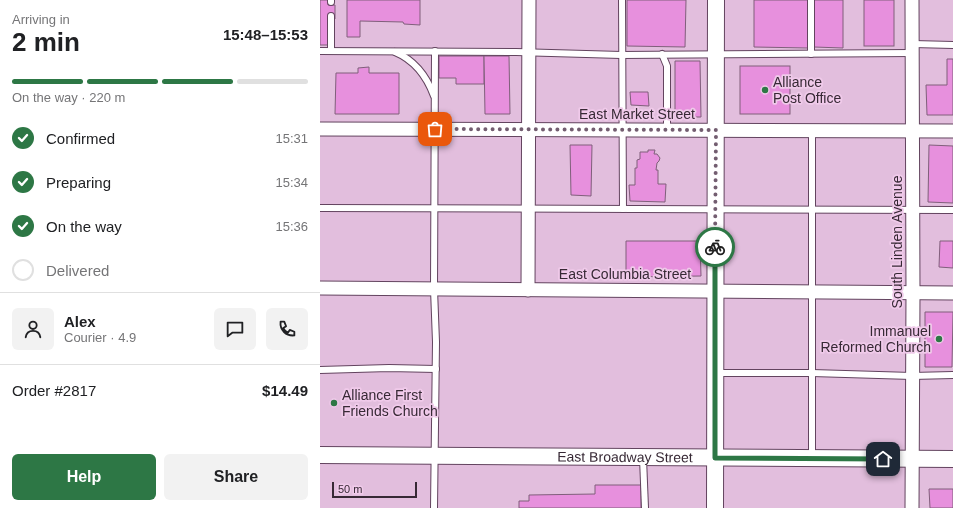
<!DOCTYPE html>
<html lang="en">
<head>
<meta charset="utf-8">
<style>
	:root { --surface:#fff; --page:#f2f2f2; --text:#202124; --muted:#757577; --line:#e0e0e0; --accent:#2d7745 }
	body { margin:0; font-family:Arial,sans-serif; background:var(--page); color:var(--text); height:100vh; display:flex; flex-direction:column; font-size:15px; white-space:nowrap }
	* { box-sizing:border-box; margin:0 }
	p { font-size:13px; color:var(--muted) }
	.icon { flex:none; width:22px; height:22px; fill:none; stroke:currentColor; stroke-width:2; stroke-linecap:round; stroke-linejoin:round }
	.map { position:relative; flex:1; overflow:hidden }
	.details { display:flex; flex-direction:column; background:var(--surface); width:320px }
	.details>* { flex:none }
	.scale { position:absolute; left:12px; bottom:10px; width:85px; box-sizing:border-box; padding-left:4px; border:2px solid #372935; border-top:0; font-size:11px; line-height:14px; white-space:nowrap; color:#372935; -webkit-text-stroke:3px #f0caea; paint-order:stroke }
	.pin { position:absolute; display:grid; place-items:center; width:34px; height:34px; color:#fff; margin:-17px; border-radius:8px; box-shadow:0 2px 6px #0006 }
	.courier { position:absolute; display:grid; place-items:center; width:40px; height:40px; margin:-20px; border:3px solid #2d7745; border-radius:50%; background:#fff; color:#222; box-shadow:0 1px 5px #0007 }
	.overview em { font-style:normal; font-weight:700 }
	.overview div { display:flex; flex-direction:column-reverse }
	.overview { display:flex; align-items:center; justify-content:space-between; height:68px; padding:0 12px }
	h1 { font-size:26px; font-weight:700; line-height:30px }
	.bar { display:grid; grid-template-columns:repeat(4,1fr); gap:6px 4px; align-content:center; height:48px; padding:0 12px }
	.bar i { height:5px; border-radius:3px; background:var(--line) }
	.bar .selected { background:var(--accent) }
	.bar p { grid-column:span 4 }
	.line { display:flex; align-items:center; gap:10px; padding:0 12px; border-top:1px solid var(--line) }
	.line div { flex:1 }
	.round { display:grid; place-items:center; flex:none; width:42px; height:42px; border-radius:6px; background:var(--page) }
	ol { padding:0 12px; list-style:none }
	li { display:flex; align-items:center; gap:12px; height:44px }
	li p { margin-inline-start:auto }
	li .icon { padding:4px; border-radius:50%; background:var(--accent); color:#fff; stroke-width:4 }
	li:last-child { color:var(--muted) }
	li i { width:22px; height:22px; border:2px solid var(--line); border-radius:50% }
	.cta { display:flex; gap:8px; margin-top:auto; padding:8px 12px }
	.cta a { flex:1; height:46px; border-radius:6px; background:var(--accent); color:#fff; font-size:16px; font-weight:700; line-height:46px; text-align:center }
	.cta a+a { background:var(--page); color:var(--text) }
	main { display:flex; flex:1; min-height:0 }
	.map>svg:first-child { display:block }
	.building { fill:#e790dd; stroke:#805f7b }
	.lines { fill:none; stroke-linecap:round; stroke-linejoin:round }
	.service-casing { stroke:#63445f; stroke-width:8 }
	.minor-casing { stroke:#63445f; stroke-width:15 }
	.tertiary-casing { stroke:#63445f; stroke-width:18 }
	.service { stroke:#fff; stroke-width:6 }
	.minor { stroke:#fff; stroke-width:13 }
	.tertiary { stroke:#fff; stroke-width:16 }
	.done { stroke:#735d70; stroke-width:4; stroke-dasharray:0 7.2 }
	.route { stroke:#2d7745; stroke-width:5 }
	.poi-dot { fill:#2d7745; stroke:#f0caea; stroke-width:1.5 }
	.labels { text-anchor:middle; stroke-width:3.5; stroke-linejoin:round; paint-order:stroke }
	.poi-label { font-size:14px; fill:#372935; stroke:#f0caea; text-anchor:start }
	.street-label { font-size:14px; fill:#372935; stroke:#f0caea }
</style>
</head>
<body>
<main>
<section class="details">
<div class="overview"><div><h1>2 min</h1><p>Arriving in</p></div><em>15:48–15:53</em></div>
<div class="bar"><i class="selected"></i><i class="selected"></i><i class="selected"></i><i></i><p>On the way · 220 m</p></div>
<ol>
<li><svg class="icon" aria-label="check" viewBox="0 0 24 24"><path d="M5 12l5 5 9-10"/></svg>Confirmed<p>15:31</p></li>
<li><svg class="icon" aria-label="check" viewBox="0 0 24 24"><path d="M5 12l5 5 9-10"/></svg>Preparing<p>15:34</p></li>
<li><svg class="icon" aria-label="check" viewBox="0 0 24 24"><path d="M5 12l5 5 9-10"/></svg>On the way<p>15:36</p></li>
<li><i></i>Delivered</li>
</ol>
<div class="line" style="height:72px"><a class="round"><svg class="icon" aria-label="person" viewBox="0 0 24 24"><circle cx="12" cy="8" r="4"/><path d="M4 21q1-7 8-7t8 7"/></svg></a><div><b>Alex</b><p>Courier · 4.9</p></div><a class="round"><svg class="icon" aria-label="chat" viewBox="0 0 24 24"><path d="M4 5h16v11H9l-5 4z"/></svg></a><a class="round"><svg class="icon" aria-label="phone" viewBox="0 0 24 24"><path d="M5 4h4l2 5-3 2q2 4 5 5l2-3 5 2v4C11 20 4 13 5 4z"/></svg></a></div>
<div class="line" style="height:52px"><div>Order #2817</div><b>$14.49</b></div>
<div class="cta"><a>Help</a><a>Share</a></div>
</section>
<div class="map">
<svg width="633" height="508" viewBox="0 0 633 508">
	<rect width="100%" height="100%" fill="#e2bedd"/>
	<g class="building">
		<path d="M0 0H8V5H15V19L9 18V45H0Z"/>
		<path d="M27 0H100V25L84 24 83 22 40 21V37H27Z"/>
		<path d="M307 0H366L365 47 307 46Z"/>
		<path d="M434 0H489L488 48 434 47Z"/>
		<path d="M494 0H523V48L494 47Z"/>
		<rect x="544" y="0" width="30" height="46"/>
		<path d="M119 56H164V84H136V78H119Z"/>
		<path d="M164 56H189L190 114H165Z"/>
		<path d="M627 59H633V115H607L606 85H627Z"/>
		<path d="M355 61H380L381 117H355Z"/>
		<rect x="420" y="66" width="50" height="48"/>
		<path d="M49 67V73H79V114H15L16 73H38V68Z"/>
		<path d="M310 92H328L329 106 311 105Z"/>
		<path d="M250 145H272L271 196 251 195Z"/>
		<path d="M609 145 633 146V203L608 202Z"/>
		<path d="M328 150H335L334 154H337L340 158 339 161 337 163 336 170H338V184H346L345 202 310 201 309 185H315V168H317V160L320 159V152H328Z"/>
		<path d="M306 241H380L381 276 306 277Z"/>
		<path d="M620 241H633V268L619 267Z"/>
		<path d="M605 312H633L632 367H605Z"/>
		<path d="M275 485H321V508H199V501H209V495L275 494Z"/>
		<path d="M609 489H633V508H610Z"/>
	</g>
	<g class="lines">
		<g class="service-casing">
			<g id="service">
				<path d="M302 0 303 209"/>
				<path d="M11 2V0"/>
				<path d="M11 16V51"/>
				<path d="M593 44 633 45"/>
				<path d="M0 51 196 52 301 55 592 53"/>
				<path d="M75 52C94 60 107 77 114 96"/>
				<path d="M342 54 347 66V130"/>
				<path d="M491 54V0"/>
				<path d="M0 208 633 210"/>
				<path d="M0 370 69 368 116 369"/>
				<path d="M397 373H492L592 376 633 375"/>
				<path d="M492 457V131"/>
				<path d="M323 458 325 508"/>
				<path d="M114 508 116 342 114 289 115 51"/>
			</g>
		</g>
		<g class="minor-casing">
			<g id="minor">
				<path d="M0 129 633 131"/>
				<path d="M0 288 633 293"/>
				<path d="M208 290 209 0"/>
				<path d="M592 508 593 293 592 0"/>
			</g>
		</g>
		<g class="tertiary-casing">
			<g id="tertiary">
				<path id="s1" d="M0 455 633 459"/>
				<path d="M395 508 396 0"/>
			</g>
		</g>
		<use href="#service" class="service"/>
		<use href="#minor" class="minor"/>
		<use href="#tertiary" class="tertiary"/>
	</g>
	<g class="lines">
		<path class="done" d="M115 129 396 130 395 247"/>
		<path class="route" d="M395 247V458L563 459"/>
	</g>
	<g class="poi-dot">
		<circle cx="445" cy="90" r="4"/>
		<circle cx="619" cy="339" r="4"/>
		<circle cx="14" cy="403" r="4"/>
	</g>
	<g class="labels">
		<g class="poi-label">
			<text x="453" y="87">Alliance<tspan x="453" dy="16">Post Office</tspan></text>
			<text x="611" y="336" text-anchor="end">Immanuel<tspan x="611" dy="16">Reformed Church</tspan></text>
			<text x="22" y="400">Alliance First<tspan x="22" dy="16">Friends Church</tspan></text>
		</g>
		<g class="street-label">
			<text x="317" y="119">East Market Street</text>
			<text transform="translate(577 242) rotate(-90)" y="5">South Linden Avenue</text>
			<text x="305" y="279">East Columbia Street</text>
			<text dy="5" stroke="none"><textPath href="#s1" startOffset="305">East Broadway Street</textPath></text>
		</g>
	</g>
</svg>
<div class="scale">50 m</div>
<div class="pin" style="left:115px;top:129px;background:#ea580c"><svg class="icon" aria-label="bag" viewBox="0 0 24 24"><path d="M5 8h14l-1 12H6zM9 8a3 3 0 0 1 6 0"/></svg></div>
<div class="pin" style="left:563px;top:459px;background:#1f2937"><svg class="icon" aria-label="home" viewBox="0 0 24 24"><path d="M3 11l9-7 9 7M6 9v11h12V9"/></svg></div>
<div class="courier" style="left:395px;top:247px"><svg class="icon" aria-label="bike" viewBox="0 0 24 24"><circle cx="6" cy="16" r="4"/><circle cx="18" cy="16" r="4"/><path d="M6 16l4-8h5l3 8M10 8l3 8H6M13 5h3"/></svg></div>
</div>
</main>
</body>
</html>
